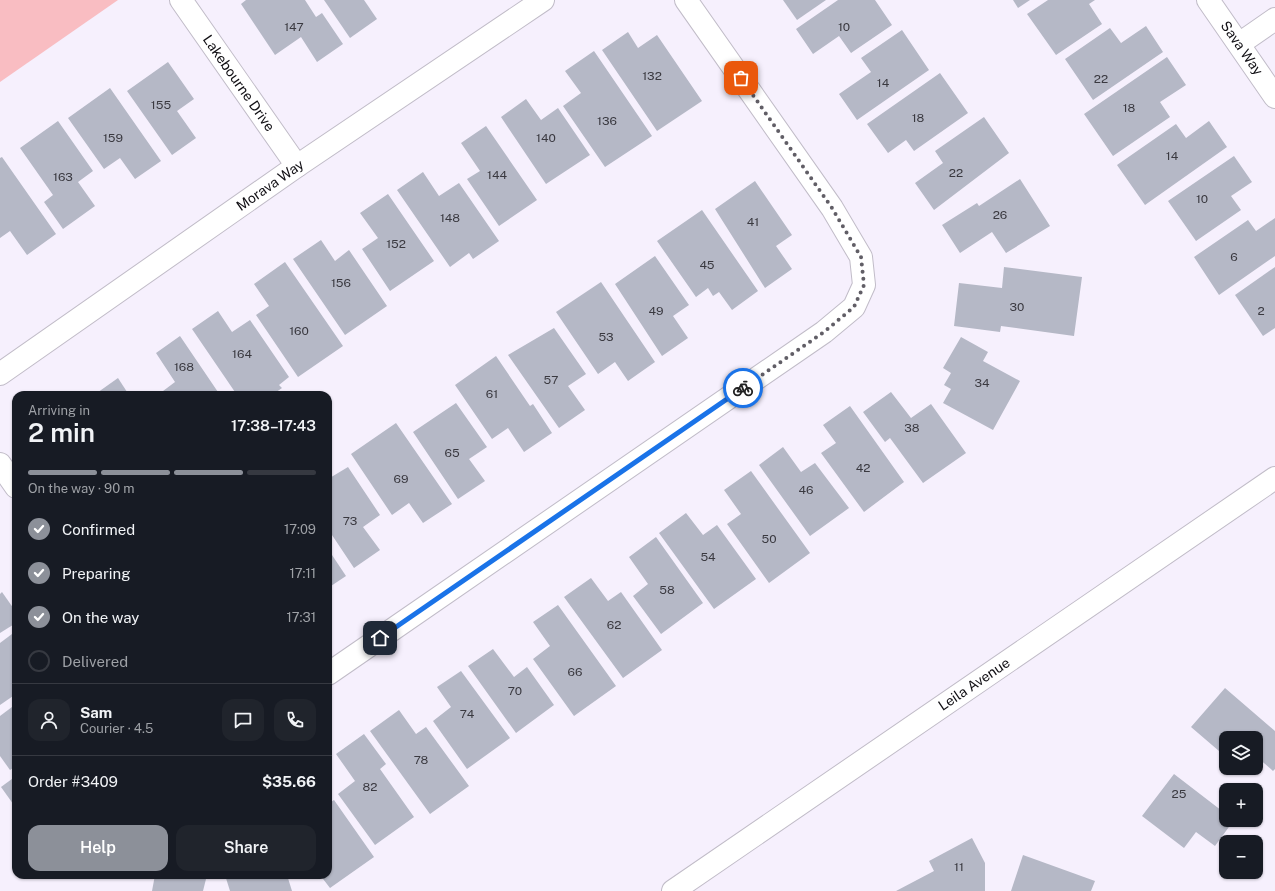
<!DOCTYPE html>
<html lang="en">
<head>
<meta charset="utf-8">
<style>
	:root { --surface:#171b24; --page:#20242c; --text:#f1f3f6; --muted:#9ea1a6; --line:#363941; --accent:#8c9099 }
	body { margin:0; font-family:"Public Sans",sans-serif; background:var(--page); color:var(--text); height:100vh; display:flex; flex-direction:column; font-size:15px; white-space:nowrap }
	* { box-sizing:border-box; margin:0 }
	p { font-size:13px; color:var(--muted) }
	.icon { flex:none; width:22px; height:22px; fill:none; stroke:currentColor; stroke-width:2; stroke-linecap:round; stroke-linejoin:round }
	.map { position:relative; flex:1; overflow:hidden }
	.details { position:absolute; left:12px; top:391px; width:320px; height:488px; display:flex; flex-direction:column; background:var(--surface); border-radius:12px; box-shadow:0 1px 3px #0004 }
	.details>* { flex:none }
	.buttons { position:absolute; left:1219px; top:731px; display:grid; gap:8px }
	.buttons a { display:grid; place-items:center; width:44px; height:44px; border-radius:8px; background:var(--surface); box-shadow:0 1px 3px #0004; font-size:20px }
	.pin { position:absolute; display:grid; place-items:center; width:34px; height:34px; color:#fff; margin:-17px; border-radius:8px; box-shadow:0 2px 6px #0006 }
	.courier { position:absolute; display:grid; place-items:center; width:40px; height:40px; margin:-20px; border:3px solid #1a73e8; border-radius:50%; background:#fff; color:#222; box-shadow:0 1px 5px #0007 }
	.head em { font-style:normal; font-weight:600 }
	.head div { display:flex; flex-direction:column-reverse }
	.head { display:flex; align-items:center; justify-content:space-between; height:68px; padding:0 16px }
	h1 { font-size:26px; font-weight:600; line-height:30px }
	.bar { display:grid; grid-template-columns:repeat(4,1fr); gap:6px 4px; align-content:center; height:48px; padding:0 16px }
	.bar i { height:5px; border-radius:3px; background:var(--line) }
	.bar .selected { background:var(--accent) }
	.bar p { grid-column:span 4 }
	.line { display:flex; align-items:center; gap:10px; padding:0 16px; border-top:1px solid var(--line) }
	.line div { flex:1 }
	.round { display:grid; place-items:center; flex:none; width:42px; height:42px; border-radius:12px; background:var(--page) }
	ol { padding:0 16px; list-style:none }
	li { display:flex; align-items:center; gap:12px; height:44px }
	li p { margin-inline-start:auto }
	li .icon { padding:4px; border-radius:50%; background:var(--accent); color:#fff; stroke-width:4 }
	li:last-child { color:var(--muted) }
	li i { width:22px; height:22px; border:2px solid var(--line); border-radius:50% }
	.button { display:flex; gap:8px; margin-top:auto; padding:8px 16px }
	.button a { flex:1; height:46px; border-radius:12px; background:var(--accent); color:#fff; font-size:16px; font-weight:600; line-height:46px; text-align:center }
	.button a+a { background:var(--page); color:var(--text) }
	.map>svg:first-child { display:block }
	.green { fill:#f9bdc2 }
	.building { fill:#b5b8c6 }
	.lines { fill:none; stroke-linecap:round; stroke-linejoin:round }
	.minor-casing { stroke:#c1bcc8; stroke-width:24 }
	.minor { stroke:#fff; stroke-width:22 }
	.done { stroke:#615e66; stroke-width:4; stroke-dasharray:0 7.2 }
	.route { stroke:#1a73e8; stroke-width:5 }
	.labels { text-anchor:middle; stroke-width:3.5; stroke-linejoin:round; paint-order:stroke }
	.number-label { font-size:12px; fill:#3a3940 }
	.street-label { font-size:14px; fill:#110f14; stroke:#fff }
</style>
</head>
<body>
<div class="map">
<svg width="1275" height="891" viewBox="0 0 1275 891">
	<rect width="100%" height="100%" fill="#f6f0fd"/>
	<path class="green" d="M0 0H118L0 82Z"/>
	<g class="building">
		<path d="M246 0H305L316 17 322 13 343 44 317 62 301 37 275 55 241 4Z"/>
		<path d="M324 0H364L377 19 350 38Z"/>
		<path d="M783 0H826L797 20Z"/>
		<path d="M838 0H875L892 25 851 53 839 36 813 54 796 29Z"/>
		<path d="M1013 0H1030L1018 8Z"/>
		<path d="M1048 0H1095L1089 4 1102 24 1056 55 1027 14Z"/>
		<path d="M1146 26 1163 52 1093 100 1065 59 1110 28 1121 43Z"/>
		<path d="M902 30 929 70 857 120 839 94 871 72 861 58Z"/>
		<path d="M628 32 638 48 657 35 702 101 657 131 602 50Z"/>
		<path d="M594 51 652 136 605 167 563 106 581 93 565 71Z"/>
		<path d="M1167 57 1186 85 1160 102 1170 117 1113 156 1084 114Z"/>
		<path d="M168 62 194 99 177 111 196 138 172 155 127 91Z"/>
		<path d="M940 73 968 113 914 151 906 140 888 153 867 124Z"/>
		<path d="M110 88 161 161 135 179 120 158 104 169 68 118Z"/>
		<path d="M526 99 541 120 558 108 590 155 546 184 501 117Z"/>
		<path d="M984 117 1009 153 934 210 915 183 943 163 935 151Z"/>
		<path d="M58 121 93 171 78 182 95 206 63 229 44 202 53 195 20 148Z"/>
		<path d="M1209 121 1227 147 1145 205 1117 165 1176 124 1186 138Z"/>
		<path d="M486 126 537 200 499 226 467 179 480 171 461 143Z"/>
		<path d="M1234 156 1252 182 1231 196 1241 210 1196 241 1168 201Z"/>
		<path d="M2 157 56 234 27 255 10 231 0 238V158Z"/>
		<path d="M423 172 439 196 459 183 499 241 473 259 469 253 450 267 397 190Z"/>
		<path d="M1020 179 1050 226 1006 253 992 232 960 253 942 225 977 203 979 206Z"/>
		<path d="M755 181 792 235 776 246 792 269 765 288 715 209Z"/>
		<path d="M388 194 434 261 390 291 362 249 378 238 360 213Z"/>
		<path d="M702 210 758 291 732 310 719 292 713 296 708 288 696 297 657 241Z"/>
		<path d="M1275 218V256L1219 295 1194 257 1248 220 1256 231Z"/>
		<path d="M321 240 335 261 349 250 387 306 345 335 293 259Z"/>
		<path d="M655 256 689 305 673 316 688 338 662 356 615 284Z"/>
		<path d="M285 262 343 346 298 377 256 315 269 306 254 284Z"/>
		<path d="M1004 267 1082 277 1074 336 1001 326 1000 332 954 326 959 283 1002 288Z"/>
		<path d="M1275 267V328L1263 336 1235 295Z"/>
		<path d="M601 282 655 362 628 381 615 362 598 374 556 312Z"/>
		<path d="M218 311 232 332 250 320 289 377 279 385 282 388 272 395H237L192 329Z"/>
		<path d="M554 328 586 374 568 386 585 410 559 428 508 355Z"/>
		<path d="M180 336 220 395H159V394L175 382 156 353Z"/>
		<path d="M961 337 988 352 983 361 1020 381 993 430 943 403 951 389 944 385 951 373 943 368Z"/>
		<path d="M496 356 530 406 533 404 552 433 524 452 508 428 492 439 455 385Z"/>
		<path d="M118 378 129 395H94Z"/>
		<path d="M891 392 911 418 931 404 966 453 923 483 890 438 885 442 863 412Z"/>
		<path d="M456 403 487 447 469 459 485 481 458 499 413 432Z"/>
		<path d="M850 406 904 482 864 512 821 453 836 443 823 425Z"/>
		<path d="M396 423 452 504 423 523 409 503 392 515 351 454Z"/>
		<path d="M783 447 801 472 815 463 849 508 810 536 759 465Z"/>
		<path d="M348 467 380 515 363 527 380 550 354 568 328 529V479Z"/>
		<path d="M751 471 810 553 769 583 727 524 741 514 724 490Z"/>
		<path d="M686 513 703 535 717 525 756 579 714 609 659 533Z"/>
		<path d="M656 537 703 603 661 634 633 596 648 584 629 557Z"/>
		<path d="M328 549 346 576 328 588Z"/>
		<path d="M591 578 608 601 621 592 662 650 623 678 564 597Z"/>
		<path d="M2 592 16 612V623L0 633V594Z"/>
		<path d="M558 605 616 686 574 716 533 659 550 646 533 622Z"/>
		<path d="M16 631V694L0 705V643Z"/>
		<path d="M493 649 514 677 527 667 554 705 516 733 468 666Z"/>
		<path d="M461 671 510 738 467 769 433 721 451 707 437 687Z"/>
		<path d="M1225 688 1275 731V769L1273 771 1256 756V738H1226V757L1191 727Z"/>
		<path d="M16 704V766L10 770 0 756V716Z"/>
		<path d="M399 710 416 734 426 727 469 786 430 814 370 731Z"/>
		<path d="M364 734 386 764 380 769 414 817 375 845 338 794 355 781 336 754Z"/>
		<path d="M1174 774 1226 814V820H1234L1215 846 1196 832 1184 848 1142 816Z"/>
		<path d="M16 776V808L1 787Z"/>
		<path d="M334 800 374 857 330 888 320 875H328V804Z"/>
		<path d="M972 838 985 863V891H896L934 871 929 861Z"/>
		<path d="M1023 855 1095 881 1091 891H1011Z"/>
		<path d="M155 875H207L203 891H152Z"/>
		<path d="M225 875H287L292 891H230Z"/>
	</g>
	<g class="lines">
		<g class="minor-casing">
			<g id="minor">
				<path d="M181 0 297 166"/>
				<path d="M1208 0 1275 97"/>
				<path d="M1239 44 1275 19"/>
				<path d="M0 374 297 166 543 0"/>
				<path d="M0 464 16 487"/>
				<path d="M328 674 824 332 854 307 864 285 861 257 832 208 686 0"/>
				<path d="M673 891 1275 478"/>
			</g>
		</g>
		<use href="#minor" class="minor"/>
	</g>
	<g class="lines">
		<path class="done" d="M741 78 832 208 861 257 864 285 854 307 824 332 743 388"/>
		<path class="route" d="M380 638 743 388"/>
	</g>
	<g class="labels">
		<g class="number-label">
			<text x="294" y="31">147</text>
			<text x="844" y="31">10</text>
			<text x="652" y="80">132</text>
			<text x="1101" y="83">22</text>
			<text x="883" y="87">14</text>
			<text x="161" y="109">155</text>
			<text x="1129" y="112">18</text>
			<text x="918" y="122">18</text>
			<text x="607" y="125">136</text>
			<text x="113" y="142">159</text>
			<text x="546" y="142">140</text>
			<text x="1172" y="160">14</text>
			<text x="956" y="177">22</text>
			<text x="497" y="179">144</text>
			<text x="63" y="181">163</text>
			<text x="1202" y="203">10</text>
			<text x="1000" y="219">26</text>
			<text x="450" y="222">148</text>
			<text x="753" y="226">41</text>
			<text x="396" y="248">152</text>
			<text x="1234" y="261">6</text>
			<text x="707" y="269">45</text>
			<text x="341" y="287">156</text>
			<text x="1017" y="311">30</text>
			<text x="656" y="315">49</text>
			<text x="1261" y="315">2</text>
			<text x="299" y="335">160</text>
			<text x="606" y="341">53</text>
			<text x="242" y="358">164</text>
			<text x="184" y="371">168</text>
			<text x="551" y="384">57</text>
			<text x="982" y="387">34</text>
			<text x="492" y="398">61</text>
			<text x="912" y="432">38</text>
			<text x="452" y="457">65</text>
			<text x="863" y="472">42</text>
			<text x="401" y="483">69</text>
			<text x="806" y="494">46</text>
			<text x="350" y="525">73</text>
			<text x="769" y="543">50</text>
			<text x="708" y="561">54</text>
			<text x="667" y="594">58</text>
			<text x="614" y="629">62</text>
			<text x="575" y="676">66</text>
			<text x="515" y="695">70</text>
			<text x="467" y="718">74</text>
			<text x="421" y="764">78</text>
			<text x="370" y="791">82</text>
			<text x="1179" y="798">25</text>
			<text x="959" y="871">11</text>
		</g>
		<g class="street-label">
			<text transform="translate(1242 48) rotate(55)" y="5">Sava Way</text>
			<text transform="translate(239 83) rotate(55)" y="5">Lakebourne Drive</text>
			<text transform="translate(270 185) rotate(-35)" y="5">Morava Way</text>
			<text transform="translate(974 684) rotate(-34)" y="5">Leila Avenue</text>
		</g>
	</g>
</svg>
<div class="buttons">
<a><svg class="icon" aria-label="layers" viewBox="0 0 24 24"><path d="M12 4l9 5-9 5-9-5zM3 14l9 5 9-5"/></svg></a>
<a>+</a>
<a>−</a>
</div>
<div class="pin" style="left:741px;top:78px;background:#ea580c"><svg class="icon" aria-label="bag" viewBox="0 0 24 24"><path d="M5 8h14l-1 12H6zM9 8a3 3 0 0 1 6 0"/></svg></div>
<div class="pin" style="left:380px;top:638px;background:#1f2937"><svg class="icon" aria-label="home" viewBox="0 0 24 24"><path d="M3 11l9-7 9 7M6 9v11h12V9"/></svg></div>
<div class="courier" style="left:743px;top:388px"><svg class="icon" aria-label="bike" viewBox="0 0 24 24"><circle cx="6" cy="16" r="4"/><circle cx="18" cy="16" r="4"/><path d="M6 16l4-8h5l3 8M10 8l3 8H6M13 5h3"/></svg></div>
<section class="details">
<div class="head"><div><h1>2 min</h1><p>Arriving in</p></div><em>17:38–17:43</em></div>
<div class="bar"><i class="selected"></i><i class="selected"></i><i class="selected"></i><i></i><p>On the way · 90 m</p></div>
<ol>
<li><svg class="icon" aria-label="check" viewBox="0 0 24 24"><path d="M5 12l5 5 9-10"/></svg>Confirmed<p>17:09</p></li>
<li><svg class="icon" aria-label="check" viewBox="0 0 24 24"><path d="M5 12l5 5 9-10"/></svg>Preparing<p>17:11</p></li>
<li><svg class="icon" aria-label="check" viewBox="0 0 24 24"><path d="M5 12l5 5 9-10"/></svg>On the way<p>17:31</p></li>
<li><i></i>Delivered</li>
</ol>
<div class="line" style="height:72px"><a class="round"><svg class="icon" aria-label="person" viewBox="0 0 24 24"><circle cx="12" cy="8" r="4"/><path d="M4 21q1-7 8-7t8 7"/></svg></a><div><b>Sam</b><p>Courier · 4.5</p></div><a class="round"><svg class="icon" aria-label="chat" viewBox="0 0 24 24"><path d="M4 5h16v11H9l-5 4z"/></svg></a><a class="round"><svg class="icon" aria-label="phone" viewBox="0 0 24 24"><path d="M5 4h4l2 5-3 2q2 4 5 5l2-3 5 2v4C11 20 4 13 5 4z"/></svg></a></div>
<div class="line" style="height:52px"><div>Order #3409</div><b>$35.66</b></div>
<div class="button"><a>Help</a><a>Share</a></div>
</section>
</div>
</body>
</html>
